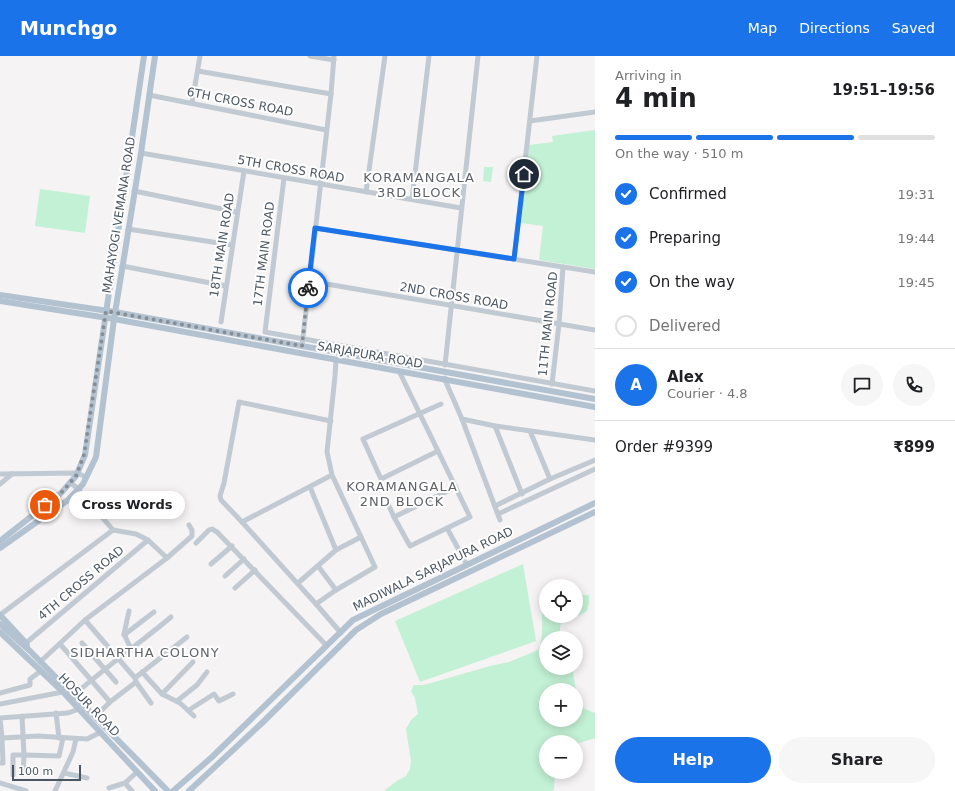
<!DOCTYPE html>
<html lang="en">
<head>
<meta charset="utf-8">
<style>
	:root { --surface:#fff; --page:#f6f6f6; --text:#202124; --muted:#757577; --line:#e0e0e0; --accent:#1a73e8 }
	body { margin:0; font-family:"DejaVu Sans",sans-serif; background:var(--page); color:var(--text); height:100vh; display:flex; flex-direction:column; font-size:15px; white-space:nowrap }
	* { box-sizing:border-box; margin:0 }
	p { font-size:13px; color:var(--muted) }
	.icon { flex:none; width:22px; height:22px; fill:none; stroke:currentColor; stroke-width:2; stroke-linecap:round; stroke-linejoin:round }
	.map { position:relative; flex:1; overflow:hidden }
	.drawer { display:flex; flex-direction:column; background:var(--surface); width:360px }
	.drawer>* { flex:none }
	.buttons { position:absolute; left:539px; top:523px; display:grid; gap:8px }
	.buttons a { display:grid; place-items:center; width:44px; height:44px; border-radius:50%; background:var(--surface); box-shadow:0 2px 10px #0003; font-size:20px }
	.scale { position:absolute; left:12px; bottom:10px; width:69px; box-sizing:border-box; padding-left:4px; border:2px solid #4a5661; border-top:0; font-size:11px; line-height:14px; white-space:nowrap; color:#4a5661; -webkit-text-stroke:3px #fff; paint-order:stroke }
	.pin { position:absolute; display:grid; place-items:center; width:34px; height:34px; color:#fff; margin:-17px; border:2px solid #fff; border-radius:50%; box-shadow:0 1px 4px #0007 }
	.courier { position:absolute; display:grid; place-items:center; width:40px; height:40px; margin:-20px; border:3px solid #1a73e8; border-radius:50%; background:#fff; color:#222; box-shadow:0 1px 5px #0007 }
	.bubble { position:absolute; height:28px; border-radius:14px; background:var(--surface); box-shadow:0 2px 10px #0003; font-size:13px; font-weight:700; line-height:28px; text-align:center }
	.head em { font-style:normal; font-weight:700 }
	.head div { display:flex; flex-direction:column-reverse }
	.head { display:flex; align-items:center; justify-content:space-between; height:68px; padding:0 20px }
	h1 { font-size:26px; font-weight:700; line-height:30px }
	.bar { display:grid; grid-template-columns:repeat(4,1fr); gap:6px 4px; align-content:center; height:48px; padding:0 20px }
	.bar i { height:5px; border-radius:3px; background:var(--line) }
	.bar .active { background:var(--accent) }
	.bar p { grid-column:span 4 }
	.line { display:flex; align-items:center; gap:10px; padding:0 20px; border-top:1px solid var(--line) }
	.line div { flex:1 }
	.round { display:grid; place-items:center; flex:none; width:42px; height:42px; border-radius:21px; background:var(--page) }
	ol { padding:0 20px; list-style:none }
	li { display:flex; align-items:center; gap:12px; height:44px }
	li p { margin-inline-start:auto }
	li .icon { padding:4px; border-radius:50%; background:var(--accent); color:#fff; stroke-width:4 }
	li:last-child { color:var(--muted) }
	li i { width:22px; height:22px; border:2px solid var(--line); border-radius:50% }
	.button { display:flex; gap:8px; margin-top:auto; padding:8px 20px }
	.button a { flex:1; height:46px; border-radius:24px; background:var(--accent); color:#fff; font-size:16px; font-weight:700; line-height:46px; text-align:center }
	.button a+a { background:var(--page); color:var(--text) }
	header { display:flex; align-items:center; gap:24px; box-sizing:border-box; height:56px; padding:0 20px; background:var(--accent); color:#fff }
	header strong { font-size:19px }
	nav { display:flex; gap:22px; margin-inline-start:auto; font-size:14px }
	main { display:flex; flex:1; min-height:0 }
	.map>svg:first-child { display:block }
	.green { fill:#c3f1d5 }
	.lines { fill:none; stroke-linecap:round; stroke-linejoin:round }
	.minor { stroke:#c1cad2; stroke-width:5 }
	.major { stroke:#b3c2d1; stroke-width:6 }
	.done { stroke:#868d94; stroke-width:4; stroke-dasharray:0 7.2 }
	.route { stroke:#1a73e8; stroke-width:5 }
	.labels { text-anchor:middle; stroke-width:4; stroke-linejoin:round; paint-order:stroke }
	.street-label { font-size:12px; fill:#4a5661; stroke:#fff }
	.neighbourhood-label { font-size:13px; letter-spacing:1px; fill:#5f6368; stroke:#fff }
</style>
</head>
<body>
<header>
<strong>Munchgo</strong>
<nav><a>Map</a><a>Directions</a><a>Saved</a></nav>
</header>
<main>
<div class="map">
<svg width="595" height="735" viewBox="0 0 595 735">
	<rect width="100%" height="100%" fill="#f5f3f3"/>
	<g class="green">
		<path d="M595 74V213L539 204 543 170 521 167 529 89 553 86 552 80Z"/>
		<path d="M484 111H493L491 126 483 125Z"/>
		<path d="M40 133 90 140 85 177 35 170Z"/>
		<path d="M523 508 536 585 420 626 395 565Z"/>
		<path d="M541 536H546V560H576V541L582 539H589V547L587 555 580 559 564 563 560 570V578L565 582H546V612H573V617L576 634H546V664H576V635L579 646 585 653 595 657V682L576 688V686H546V716H555L554 734 551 735H384L398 724 406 720 410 713 411 705 406 673 411 664 418 658 415 642 411 635 414 629H423L431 627 490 610 509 606 538 594C545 585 541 549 541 536Z"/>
	</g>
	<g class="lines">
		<g class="minor">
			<path d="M310 0 334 4"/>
			<path d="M198 15 331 38"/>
			<path d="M149 39 326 74"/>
			<path d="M192 47 200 0"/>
			<path d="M530 65 595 56"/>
			<path d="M141 97 461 152"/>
			<path d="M284 122 265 276 595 335"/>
			<path d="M134 135 237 156"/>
			<path d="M366 136 385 0"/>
			<path d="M412 143 429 0"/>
			<path d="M315 172 595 216"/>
			<path d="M128 173 232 189"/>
			<path d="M514 203 537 0"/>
			<path d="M122 210 226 230"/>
			<path d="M309 225 595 274"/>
			<path d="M221 266 244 115"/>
			<path d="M302 290 331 38 334 0"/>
			<path d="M445 309 478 0"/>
			<path d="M399 315 438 395 381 423 363 383 441 348"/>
			<path d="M445 322V324L462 363 500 464"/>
			<path d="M552 328 559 268 563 211"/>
			<path d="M462 363 495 370 595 384"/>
			<path d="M495 370 522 438"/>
			<path d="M530 375 550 423"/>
			<path d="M438 395 470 461 410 490 394 461 456 431"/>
			<path d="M0 418 77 417 86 421"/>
			<path d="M332 419 375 511 336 534 316 548 242 466 332 419 327 396 335 320 336 304"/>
			<path d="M70 426 78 433 113 474"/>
			<path d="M0 428 12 418"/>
			<path d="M310 431 336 494"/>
			<path d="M388 448 394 461"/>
			<path d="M495 450 550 423 595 404"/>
			<path d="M498 458 595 413"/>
			<path d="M242 466 221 444 220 440 224 427 239 346 331 365"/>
			<path d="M447 472 467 509"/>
			<path d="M113 474 136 478 148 484 167 502"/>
			<path d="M196 487 209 474 212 473 217 476 327 590"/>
			<path d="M211 508 232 490"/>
			<path d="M318 510 336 534"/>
			<path d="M225 520 244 503"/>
			<path d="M298 527 336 494 361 481"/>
			<path d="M235 532 255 514"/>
			<path d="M316 548 341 577"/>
			<path d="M129 555 124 578 131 593"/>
			<path d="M0 559 113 474"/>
			<path d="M124 579 154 556"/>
			<path d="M26 587 148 484"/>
			<path d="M82 587 116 626"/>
			<path d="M60 588 110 646"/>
			<path d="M40 606 85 564"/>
			<path d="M142 616 162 638 180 647 194 660"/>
			<path d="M135 622 187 581"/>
			<path d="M0 637 30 629V623L41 615"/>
			<path d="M162 638 193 606"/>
			<path d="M73 640C104 612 139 588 171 561"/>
			<path d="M177 645 197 629 207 616"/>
			<path d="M151 647 136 626 135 622 85 564 167 502 192 480V474L189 469"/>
			<path d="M0 648 63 636"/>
			<path d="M79 653 68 657 0 662 2 682 38 680 87 683 101 676"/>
			<path d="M189 654 214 638 219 645 233 638"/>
			<path d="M56 657 59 682"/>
			<path d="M95 661 110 646 136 626"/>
			<path d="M0 707H3L2 682"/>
			<path d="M64 717 87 722"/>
			<path d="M23 718 24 699 59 700 63 682"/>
			<path d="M13 719V699H24L22 660"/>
			<path d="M0 727 26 735"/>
			<path d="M125 727 132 735"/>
			<path d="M109 732 125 727 137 716"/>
			<path d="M55 735 73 696 76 683"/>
		</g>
		<g class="major">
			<path d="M0 239 115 256 595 343"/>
			<path d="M0 245 114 263 595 351"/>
			<path d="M0 485 61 437 76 420 85 399 144 0"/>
			<path d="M0 492 68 444 83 428 96 401 114 263 141 97 155 0"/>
			<path d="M0 559 26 587 27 590"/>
			<path d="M0 568 30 595 168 735"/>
			<path d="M0 576 63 636 155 735"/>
			<path d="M173 735 212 701 353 564 595 447"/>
			<path d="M189 735 262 667 356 574 381 558 595 456"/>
		</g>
	</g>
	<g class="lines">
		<path class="done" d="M45 449 61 437 76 420 84 399 106 255 302 290 308 232"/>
		<path class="route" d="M308 232 315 172 514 203 524 118"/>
	</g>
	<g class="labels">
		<g class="street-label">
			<text transform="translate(240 46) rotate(11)" y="4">6TH CROSS ROAD</text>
			<text transform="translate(291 113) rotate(10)" y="4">5TH CROSS ROAD</text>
			<text transform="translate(119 159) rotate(-81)" y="4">MAHAYOGI VEMANA ROAD</text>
			<text transform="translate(222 189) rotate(-81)" y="4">18TH MAIN ROAD</text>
			<text transform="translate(264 198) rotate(-83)" y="4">17TH MAIN ROAD</text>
			<text transform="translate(454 240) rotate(10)" y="4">2ND CROSS ROAD</text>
			<text transform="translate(548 268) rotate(-84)" y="4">11TH MAIN ROAD</text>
			<text transform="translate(370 299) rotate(10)" y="4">SARJAPURA ROAD</text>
			<text transform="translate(433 513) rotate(-26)" y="4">MADIWALA SARJAPURA ROAD</text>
			<text transform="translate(81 527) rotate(-40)" y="4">4TH CROSS ROAD</text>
			<text transform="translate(89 649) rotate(46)" y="4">HOSUR ROAD</text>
		</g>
		<g class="neighbourhood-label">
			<text x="419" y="126">KORAMANGALA<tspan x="419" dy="15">3RD BLOCK</tspan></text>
			<text x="402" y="435">KORAMANGALA<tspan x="402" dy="15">2ND BLOCK</tspan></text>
			<text x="145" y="601">SIDHARTHA COLONY</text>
		</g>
	</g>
</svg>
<div class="buttons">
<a><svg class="icon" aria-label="locate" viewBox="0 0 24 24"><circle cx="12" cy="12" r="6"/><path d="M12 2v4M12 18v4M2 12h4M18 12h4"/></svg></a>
<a><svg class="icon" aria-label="layers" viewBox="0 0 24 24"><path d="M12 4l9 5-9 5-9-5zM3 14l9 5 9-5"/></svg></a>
<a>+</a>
<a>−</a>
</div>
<div class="scale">100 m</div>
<div class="pin" style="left:45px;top:449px;background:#ea580c"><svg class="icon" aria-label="bag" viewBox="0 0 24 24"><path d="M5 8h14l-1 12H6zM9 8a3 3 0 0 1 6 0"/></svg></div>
<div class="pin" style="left:524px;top:118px;background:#1f2937"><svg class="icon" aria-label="home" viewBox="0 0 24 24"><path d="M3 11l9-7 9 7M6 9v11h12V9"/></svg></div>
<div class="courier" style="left:308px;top:232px"><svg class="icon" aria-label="bike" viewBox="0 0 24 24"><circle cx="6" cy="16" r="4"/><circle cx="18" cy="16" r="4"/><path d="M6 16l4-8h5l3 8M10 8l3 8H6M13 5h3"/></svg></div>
<div class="bubble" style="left:69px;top:435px;width:116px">Cross Words</div>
</div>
<section class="drawer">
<div class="head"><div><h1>4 min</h1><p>Arriving in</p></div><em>19:51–19:56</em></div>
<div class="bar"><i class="active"></i><i class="active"></i><i class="active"></i><i></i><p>On the way · 510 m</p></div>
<ol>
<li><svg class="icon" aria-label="check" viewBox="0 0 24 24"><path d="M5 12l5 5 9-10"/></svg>Confirmed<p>19:31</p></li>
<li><svg class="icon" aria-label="check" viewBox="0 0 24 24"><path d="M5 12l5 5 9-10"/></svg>Preparing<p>19:44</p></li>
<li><svg class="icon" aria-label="check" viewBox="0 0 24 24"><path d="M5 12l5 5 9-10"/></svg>On the way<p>19:45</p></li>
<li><i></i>Delivered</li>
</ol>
<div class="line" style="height:72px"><b class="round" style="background:var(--accent);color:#fff">A</b><div><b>Alex</b><p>Courier · 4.8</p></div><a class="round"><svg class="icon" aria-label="chat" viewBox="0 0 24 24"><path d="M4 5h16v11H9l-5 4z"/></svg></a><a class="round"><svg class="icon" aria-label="phone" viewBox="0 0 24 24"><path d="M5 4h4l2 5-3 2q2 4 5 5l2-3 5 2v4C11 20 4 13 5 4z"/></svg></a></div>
<div class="line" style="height:52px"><div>Order #9399</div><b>₹899</b></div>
<div class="button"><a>Help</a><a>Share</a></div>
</section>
</main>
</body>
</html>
